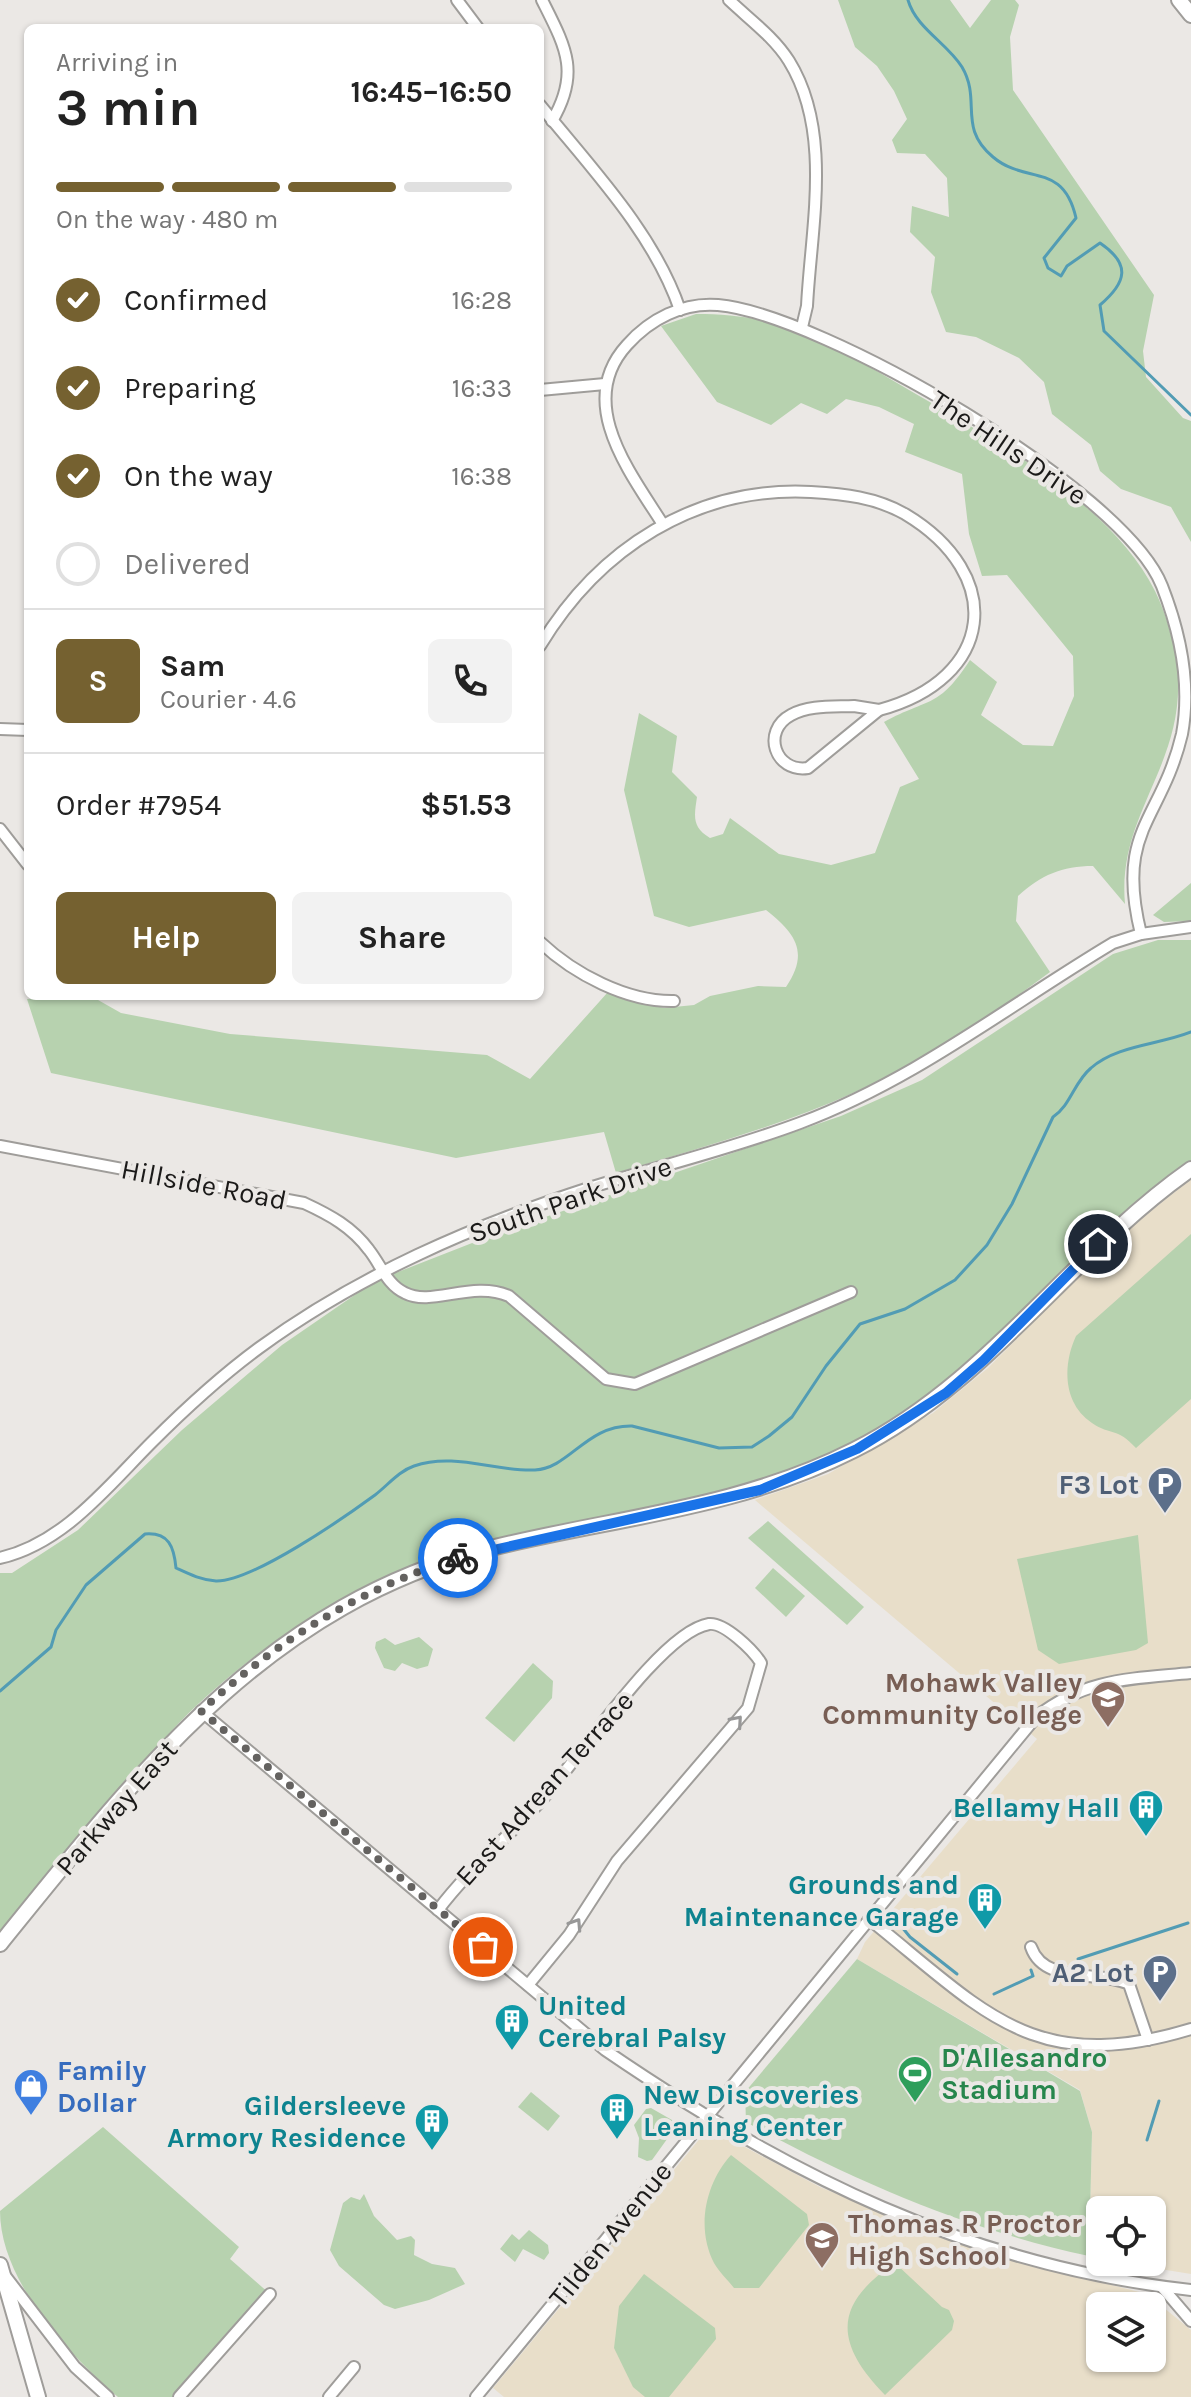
<!DOCTYPE html>
<html lang="en">
<head>
<meta charset="utf-8">
<style>
	:root { --surface:#fff; --page:#f2f2f2; --text:#222; --muted:#767676; --line:#e0e0e0; --accent:#756130 }
	body { margin:0; font-family:Karla,sans-serif; background:var(--page); color:var(--text); height:100vh; display:flex; flex-direction:column; font-size:30px; white-space:nowrap }
	* { box-sizing:border-box; margin:0 }
	p { font-size:26px; color:var(--muted) }
	.icon { flex:none; width:44px; height:44px; fill:none; stroke:currentColor; stroke-width:2; stroke-linecap:round; stroke-linejoin:round }
	.map { position:relative; flex:1; overflow:hidden }
	.details { position:absolute; left:24px; top:24px; width:520px; height:976px; display:flex; flex-direction:column; background:var(--surface); border-radius:12px; box-shadow:0 2px 6px #0004 }
	.details>* { flex:none }
	.fabs { position:absolute; left:1086px; top:2196px; display:grid; gap:16px }
	.fabs a { display:grid; place-items:center; width:80px; height:80px; border-radius:12px; background:var(--surface); box-shadow:0 2px 6px #0004; font-size:40px }
	.pin { position:absolute; display:grid; place-items:center; width:68px; height:68px; color:#fff; margin:-34px; border:4px solid #fff; border-radius:50%; box-shadow:0 2px 8px #0007 }
	.courier { position:absolute; display:grid; place-items:center; width:80px; height:80px; margin:-40px; border:6px solid #1a73e8; border-radius:50%; background:#fff; color:#222; box-shadow:0 2px 10px #0007 }
	.overview em { font-style:normal; font-weight:700 }
	.overview div { display:flex; flex-direction:column-reverse }
	.overview { display:flex; align-items:center; justify-content:space-between; height:136px; padding:0 32px }
	h1 { font-size:52px; font-weight:700; line-height:60px }
	.bar { display:grid; grid-template-columns:repeat(4,1fr); gap:12px 8px; align-content:center; height:96px; padding:0 32px }
	.bar i { height:10px; border-radius:6px; background:var(--line) }
	.bar .active { background:var(--accent) }
	.bar p { grid-column:span 4 }
	.line { display:flex; align-items:center; gap:20px; padding:0 32px; border-top:2px solid var(--line) }
	.line div { flex:1 }
	.round { display:grid; place-items:center; flex:none; width:84px; height:84px; border-radius:12px; background:var(--page) }
	ol { padding:0 32px; list-style:none }
	li { display:flex; align-items:center; gap:24px; height:88px }
	li p { margin-inline-start:auto }
	li .icon { padding:8px; border-radius:50%; background:var(--accent); color:#fff; stroke-width:4 }
	li:last-child { color:var(--muted) }
	li i { width:44px; height:44px; border:4px solid var(--line); border-radius:50% }
	.primary-button { display:flex; gap:16px; margin-top:auto; padding:16px 32px }
	.primary-button a { flex:1; height:92px; border-radius:12px; background:var(--accent); color:#fff; font-size:32px; font-weight:700; line-height:92px; text-align:center }
	.primary-button a+a { background:var(--page); color:var(--text) }
	.map>svg:first-child { display:block }
	.industrial { fill:#e8dec9; fill-rule:evenodd }
	.green { fill:#b7d2af }
	.lines { fill:none; stroke-linecap:round; stroke-linejoin:round }
	.stream { stroke:#529cb4; stroke-width:3 }
	.street-casing { stroke:#9f9d9a; stroke-width:14 }
	.secondary-casing { stroke:#9f9d9a; stroke-width:18 }
	.street { stroke:#fff; stroke-width:10 }
	.secondary { stroke:#fff; stroke-width:14 }
	.oneway { stroke:#989898 }
	.done { stroke:#646260; stroke-width:8; stroke-dasharray:0 14.4 }
	.route { stroke:#1a73e8; stroke-width:10 }
	.labels { text-anchor:middle; stroke-width:8; stroke-linejoin:round; paint-order:stroke }
	.street-label { font-size:28px; fill:#1b1a19; stroke:#ebe8e5 }
	.service-label { font-size:28px; font-weight:bold; fill:#4e5e75; stroke:#ebe8e5; text-anchor:end }
	.education-label { font-size:28px; font-weight:bold; fill:#785e54; stroke:#ebe8e5; text-anchor:end }
	.culture-label { font-size:28px; font-weight:bold; fill:#0d838f; stroke:#ebe8e5; text-anchor:end }
	.leisure-label { font-size:28px; font-weight:bold; fill:#27864d; stroke:#ebe8e5; text-anchor:start }
	.shop-label { font-size:28px; font-weight:bold; fill:#366cbe; stroke:#ebe8e5; text-anchor:start }
</style>
</head>
<body>
<div class="map">
<svg width="1191" height="2397" viewBox="0 0 1191 2397">
	<rect width="100%" height="100%" fill="#ebe8e5"/>
	<g class="industrial">
		<path d="M1191 1179V2274L1117 2262H1152V2210H1100V2258L1089 2256 1092 2132 1080 2090 857 1959 865 1942 1037 1739 755 1500 828 1474 933 1413 988 1368 1116 1239Z"/>
		<path d="M707 2130 715 2131 820 2187 937 2235 1022 2262 1147 2294 1191 2330V2397H504L493 2388ZM1100 2306H1152V2358H1100Z"/>
	</g>
	<g class="green">
		<path d="M838 0H950L970 28 991 0H1015L1019 5 1010 37 1013 90 1154 295 1143 351 1146 377 1183 418 1191 421V542L1171 507 1121 489 1100 471 1091 445 1052 414 1044 382 1019 358 976 337 946 332 931 292 935 257 910 232 912 206 949 217 947 178 925 154 897 153 892 140 907 119 894 91 877 66 855 47Z"/>
		<path d="M696 314C730 314 765 318 797 331 836 346 873 369 909 390 991 438 1111 503 1155 591 1167 615 1177 651 1178 678 1182 768 1117 816 1125 904L1093 866C1062 866 1041 875 1018 896L1016 921 1050 972C987 1019 924 1060 853 1093 777 1127 696 1149 616 1173L604 1132 456 1158 51 1073 27 999 91 996 121 1013 230 1034 487 1055 530 1079 608 992 664 1008 694 1005 710 996 758 986 786 987C810 952 795 933 766 910L689 927 654 916 624 790 639 713 677 736 672 772 697 797C694 817 692 827 710 838L723 834 730 818 779 854 831 865 875 853 900 787 919 779 884 722C930 697 938 709 970 660L997 682 981 715 1023 745 1053 746 1074 696 1073 656 1007 575 982 576 969 534 962 474 905 452 914 424 879 407 846 399 827 414 801 403 771 425 717 402 661 326Z"/>
		<path d="M1191 883V921L1164 922 1153 915Z"/>
		<path d="M1158 940H1191V1162C1069 1245 987 1375 855 1444 739 1505 605 1510 481 1544 374 1573 277 1630 196 1706 168 1732 144 1764 119 1794 79 1840 40 1887 0 1934V1573H12L78 1530 182 1430 282 1345 375 1281 490 1236 841 1116 922 1080 1113 954Z"/>
		<path d="M1191 1234V1399L1136 1448C1117 1427 1111 1436 1092 1423 1062 1403 1063 1364 1076 1336Z"/>
		<path d="M768 1521 864 1607 847 1625 748 1538Z"/>
		<path d="M1138 1535 1148 1643 1136 1650 1059 1664 1038 1650 1017 1559Z"/>
		<path d="M773 1568 805 1596 786 1617 755 1588Z"/>
		<path d="M419 1637 433 1649 428 1666 417 1669 402 1663 395 1671 384 1668 375 1648 376 1642 385 1638 395 1645Z"/>
		<path d="M533 1663 553 1681 552 1698 514 1742 485 1718Z"/>
		<path d="M857 1959 1080 2091 1092 2132 1089 2256C968 2230 854 2181 746 2122L745 2092Z"/>
		<path d="M531 2092 560 2116 548 2131 518 2107Z"/>
		<path d="M651 2108 672 2120 675 2128 652 2160 647 2161 638 2157 639 2138 634 2125 646 2109Z"/>
		<path d="M103 2127 239 2247 230 2259 270 2294 173 2397H118C68 2354 0 2280 0 2211Z"/>
		<path d="M731 2155 807 2214 809 2225 759 2288H734C728 2280 719 2272 714 2263 696 2228 705 2184 731 2155Z"/>
		<path d="M364 2194 374 2216 397 2240 411 2236 415 2240 414 2255 432 2264 455 2268 465 2284 429 2300 395 2309 384 2305 339 2266 330 2250 343 2203 351 2197 360 2200Z"/>
		<path d="M529 2230 548 2245 549 2253 544 2260 523 2249 515 2262 500 2249 512 2234 519 2240Z"/>
		<path d="M895 2263 942 2307 949 2310 954 2321 952 2330 885 2395C835 2344 832 2305 895 2263Z"/>
		<path d="M644 2274 715 2328 716 2339 669 2397H645L633 2387 614 2348 619 2306Z"/>
	</g>
	<g class="lines">
		<g class="stream">
			<path d="M908 0C916 28 947 43 962 67 982 101 957 127 993 157 1026 185 1063 161 1076 218L1044 258 1048 268 1061 276 1067 266 1100 243C1131 264 1127 282 1100 305L1104 331 1191 415"/>
			<path d="M0 1691 51 1647 56 1630 86 1585 145 1534C169 1532 174 1547 176 1568 189 1574 201 1580 216 1581 252 1582 345 1517 375 1495 388 1485 399 1471 414 1466 455 1452 495 1472 535 1470 570 1468 586 1425 632 1426L719 1448 752 1447 769 1436 792 1417 826 1366 860 1324 905 1309 955 1280 987 1245 1012 1204 1053 1117C1071 1105 1074 1082 1091 1068 1117 1045 1159 1045 1191 1032"/>
			<path d="M893 1916 910 1937 957 1974"/>
			<path d="M1078 1959 1188 1923"/>
			<path d="M994 1994 1033 1976 1031 1970"/>
			<path d="M1147 2140 1159 2101"/>
		</g>
		<g class="street-casing">
			<g id="street">
				<path d="M457 0 478 28"/>
				<path d="M542 0C565 46 581 72 552 121"/>
				<path d="M729 0C749 19 774 37 789 61 833 132 811 227 807 306L802 327"/>
				<path d="M540 105C591 168 654 233 680 310"/>
				<path d="M540 390 605 384"/>
				<path d="M662 523C629 471 575 402 627 345 650 319 683 302 718 305 821 314 1124 489 1162 586 1180 632 1191 685 1182 734 1161 822 1115 829 1141 934"/>
				<path d="M540 646C599 548 696 486 811 492 844 494 875 497 905 514 1007 575 995 679 879 710"/>
				<path d="M854 706 879 710 808 768C775 773 761 731 791 715 809 705 833 707 854 706Z"/>
				<path d="M0 729 28 730"/>
				<path d="M0 829 28 865"/>
				<path d="M540 942C574 974 627 1002 674 1001"/>
				<path d="M0 1146 304 1203C330 1215 352 1227 369 1250 381 1265 387 1285 405 1293 432 1307 472 1280 509 1296L606 1379 635 1384 851 1292"/>
				<path d="M0 1558C64 1543 107 1487 152 1442 185 1409 221 1376 259 1348 359 1275 472 1226 589 1188 659 1166 731 1149 800 1123 915 1080 1009 1005 1113 943L1141 934 1191 927"/>
				<path d="M201 1711 605 2050C786 2174 970 2266 1191 2290"/>
				<path d="M438 1910C468 1870 505 1840 538 1804 575 1765 660 1632 709 1624 724 1622 753 1650 761 1663L748 1708 617 1861 569 1935 528 1985"/>
				<path d="M869 1919C984 2011 1033 2077 1191 2029"/>
				<path d="M1031 1947C1044 1985 1099 1970 1129 1984L1148 2040"/>
				<path d="M6 2277 75 2367 108 2397"/>
				<path d="M1162 2287 1191 2321"/>
				<path d="M179 2397 270 2294"/>
				<path d="M329 2397 354 2367"/>
				<path d="M476 2397 1036 1717C1086 1678 1130 1679 1191 1673"/>
			</g>
		</g>
		<g class="secondary-casing">
			<g id="secondary">
				<path d="M1179 0 1191 15"/>
				<path d="M0 1944C137 1775 265 1606 487 1549 610 1518 738 1509 854 1450 988 1383 1070 1254 1191 1169"/>
				<path d="M0 2265 38 2397"/>
			</g>
		</g>
		<use href="#street" class="street"/>
		<use href="#secondary" class="secondary"/>
	</g>
	<defs><path id="oneway-chevron" d="M-2-3.5L2.5 0L-2 3.5" fill="none" stroke-width="1.6" stroke-linecap="round" stroke-linejoin="round" transform="scale(2)"/></defs>
	<g class="oneway">
		<use href="#oneway-chevron" transform="translate(737 1721) rotate(-49)"/>
		<use href="#oneway-chevron" transform="translate(576 1924) rotate(-57)"/>
	</g>
	<g class="lines">
		<path class="done" d="M458 1558C361 1588 275 1642 201 1711L483 1947"/>
		<path class="route" d="M458 1558 760 1490 857 1449 946 1393 984 1360 1098 1244"/>
	</g>
	<defs>
		<g id="parking-pin" transform="scale(1.8)"><path d="M0 17L-7.5 6A9.5 9.5 0 1 1 7.5 6Z" fill="#5c6f8a" stroke="#ebe8e5"/><path d="M-3.5-5.5H1a3.5 3.5 0 0 1 0 7H-1V5.5H-3.5ZM-1-3.4V-.6H.8a1.4 1.4 0 0 0 0-2.8Z" fill="#fff"/></g>
		<g id="university-pin" transform="scale(1.8)"><path d="M0 17L-7.5 6A9.5 9.5 0 1 1 7.5 6Z" fill="#8d6e63" stroke="#ebe8e5"/><path d="M0-5L7-2L0 1L-7-2ZM-4 1L0 2.5L4 1V4Q0 6-4 4Z" fill="#fff"/></g>
		<g id="building-pin" transform="scale(1.8)"><path d="M0 17L-7.5 6A9.5 9.5 0 1 1 7.5 6Z" fill="#0f9aa8" stroke="#ebe8e5"/><path d="M-4-6H4V6H1V3H-1V6H-4ZM-2.5-4.3h1.7v1.8h-1.7ZM.8-4.3h1.7v1.8H.8ZM-2.5-1h1.7V.8h-1.7ZM.8-1h1.7V.8H.8Z" fill="#fff"/></g>
		<g id="stadium-pin" transform="scale(1.8)"><path d="M0 17L-7.5 6A9.5 9.5 0 1 1 7.5 6Z" fill="#2e9e5b" stroke="#ebe8e5"/><path d="M0-5a6.5 5 0 1 0 0 10a6.5 5 0 1 0 0-10ZM-3.5-1.8h7v3.6h-7Z" fill="#fff"/></g>
		<g id="shop-pin" transform="scale(1.8)"><path d="M0 17L-7.5 6A9.5 9.5 0 1 1 7.5 6Z" fill="#3f7fe0" stroke="#ebe8e5"/><path d="M-5-2.5h2.3a2.7 3.5 0 0 1 5.4 0H5L5.5 6h-11ZM-1.5-2.5h3a1.5 2.3 0 0 0-3 0Z" fill="#fff"/></g>
		<g id="school-pin" transform="scale(1.8)"><path d="M0 17L-7.5 6A9.5 9.5 0 1 1 7.5 6Z" fill="#8d6e63" stroke="#ebe8e5"/><path d="M0-5L7-2L0 1L-7-2ZM-4 1L0 2.5L4 1V4Q0 6-4 4Z" fill="#fff"/></g>
	</defs>
	<g fill-rule="evenodd">
		<use href="#parking-pin" x="1165" y="1484"/>
		<use href="#university-pin" x="1108" y="1698"/>
		<use href="#building-pin" x="1146" y="1807"/>
		<use href="#building-pin" x="985" y="1900"/>
		<use href="#parking-pin" x="1160" y="1972"/>
		<use href="#building-pin" x="512" y="2021"/>
		<use href="#stadium-pin" x="915" y="2073"/>
		<use href="#shop-pin" x="31" y="2086"/>
		<use href="#building-pin" x="617" y="2110"/>
		<use href="#building-pin" x="432" y="2121"/>
		<use href="#school-pin" x="822" y="2239"/>
	</g>
	<g class="labels">
		<g class="street-label">
			<text transform="translate(1009 447) rotate(34)" y="10">The Hills Drive</text>
			<text transform="translate(204 1184) rotate(11)" y="10">Hillside Road</text>
			<text transform="translate(570 1199) rotate(-19)" y="10">South Park Drive</text>
			<text transform="translate(544 1788) rotate(-48)" y="10">East Adrean Terrace</text>
			<text transform="translate(116 1807) rotate(-49)" y="10">Parkway East</text>
			<text transform="translate(610 2234) rotate(-51)" y="10">Tilden Avenue</text>
		</g>
		<g class="service-label">
			<text x="1139" y="1494">F3 Lot</text>
			<text x="1134" y="1982">A2 Lot</text>
		</g>
		<g class="education-label">
			<text x="1082" y="1692">Mohawk Valley<tspan x="1082" dy="32">Community College</tspan></text>
			<text x="848" y="2233" text-anchor="start">Thomas R Proctor<tspan x="848" dy="32">High School</tspan></text>
		</g>
		<g class="culture-label">
			<text x="1120" y="1817">Bellamy Hall</text>
			<text x="959" y="1894">Grounds and<tspan x="959" dy="32">Maintenance Garage</tspan></text>
			<text x="538" y="2015" text-anchor="start">United<tspan x="538" dy="32">Cerebral Palsy</tspan></text>
			<text x="643" y="2104" text-anchor="start">New Discoveries<tspan x="643" dy="32">Leaning Center</tspan></text>
			<text x="406" y="2115">Gildersleeve<tspan x="406" dy="32">Armory Residence</tspan></text>
		</g>
		<g class="leisure-label">
			<text x="941" y="2067">D'Allesandro<tspan x="941" dy="32">Stadium</tspan></text>
		</g>
		<g class="shop-label">
			<text x="57" y="2080">Family<tspan x="57" dy="32">Dollar</tspan></text>
		</g>
	</g>
</svg>
<div class="fabs">
<a><svg class="icon" aria-label="locate" viewBox="0 0 24 24"><circle cx="12" cy="12" r="6"/><path d="M12 2v4M12 18v4M2 12h4M18 12h4"/></svg></a>
<a><svg class="icon" aria-label="layers" viewBox="0 0 24 24"><path d="M12 4l9 5-9 5-9-5zM3 14l9 5 9-5"/></svg></a>
</div>
<div class="pin" style="left:483px;top:1947px;background:#ea580c"><svg class="icon" aria-label="bag" viewBox="0 0 24 24"><path d="M5 8h14l-1 12H6zM9 8a3 3 0 0 1 6 0"/></svg></div>
<div class="pin" style="left:1098px;top:1244px;background:#1f2937"><svg class="icon" aria-label="home" viewBox="0 0 24 24"><path d="M3 11l9-7 9 7M6 9v11h12V9"/></svg></div>
<div class="courier" style="left:458px;top:1558px"><svg class="icon" aria-label="bike" viewBox="0 0 24 24"><circle cx="6" cy="16" r="4"/><circle cx="18" cy="16" r="4"/><path d="M6 16l4-8h5l3 8M10 8l3 8H6M13 5h3"/></svg></div>
<section class="details">
<div class="overview"><div><h1>3 min</h1><p>Arriving in</p></div><em>16:45–16:50</em></div>
<div class="bar"><i class="active"></i><i class="active"></i><i class="active"></i><i></i><p>On the way · 480 m</p></div>
<ol>
<li><svg class="icon" aria-label="check" viewBox="0 0 24 24"><path d="M5 12l5 5 9-10"/></svg>Confirmed<p>16:28</p></li>
<li><svg class="icon" aria-label="check" viewBox="0 0 24 24"><path d="M5 12l5 5 9-10"/></svg>Preparing<p>16:33</p></li>
<li><svg class="icon" aria-label="check" viewBox="0 0 24 24"><path d="M5 12l5 5 9-10"/></svg>On the way<p>16:38</p></li>
<li><i></i>Delivered</li>
</ol>
<div class="line" style="height:144px"><b class="round" style="background:var(--accent);color:#fff">S</b><div><b>Sam</b><p>Courier · 4.6</p></div><a class="round"><svg class="icon" aria-label="phone" viewBox="0 0 24 24"><path d="M5 4h4l2 5-3 2q2 4 5 5l2-3 5 2v4C11 20 4 13 5 4z"/></svg></a></div>
<div class="line" style="height:104px"><div>Order #7954</div><b>$51.53</b></div>
<div class="primary-button"><a>Help</a><a>Share</a></div>
</section>
</div>
</body>
</html>
